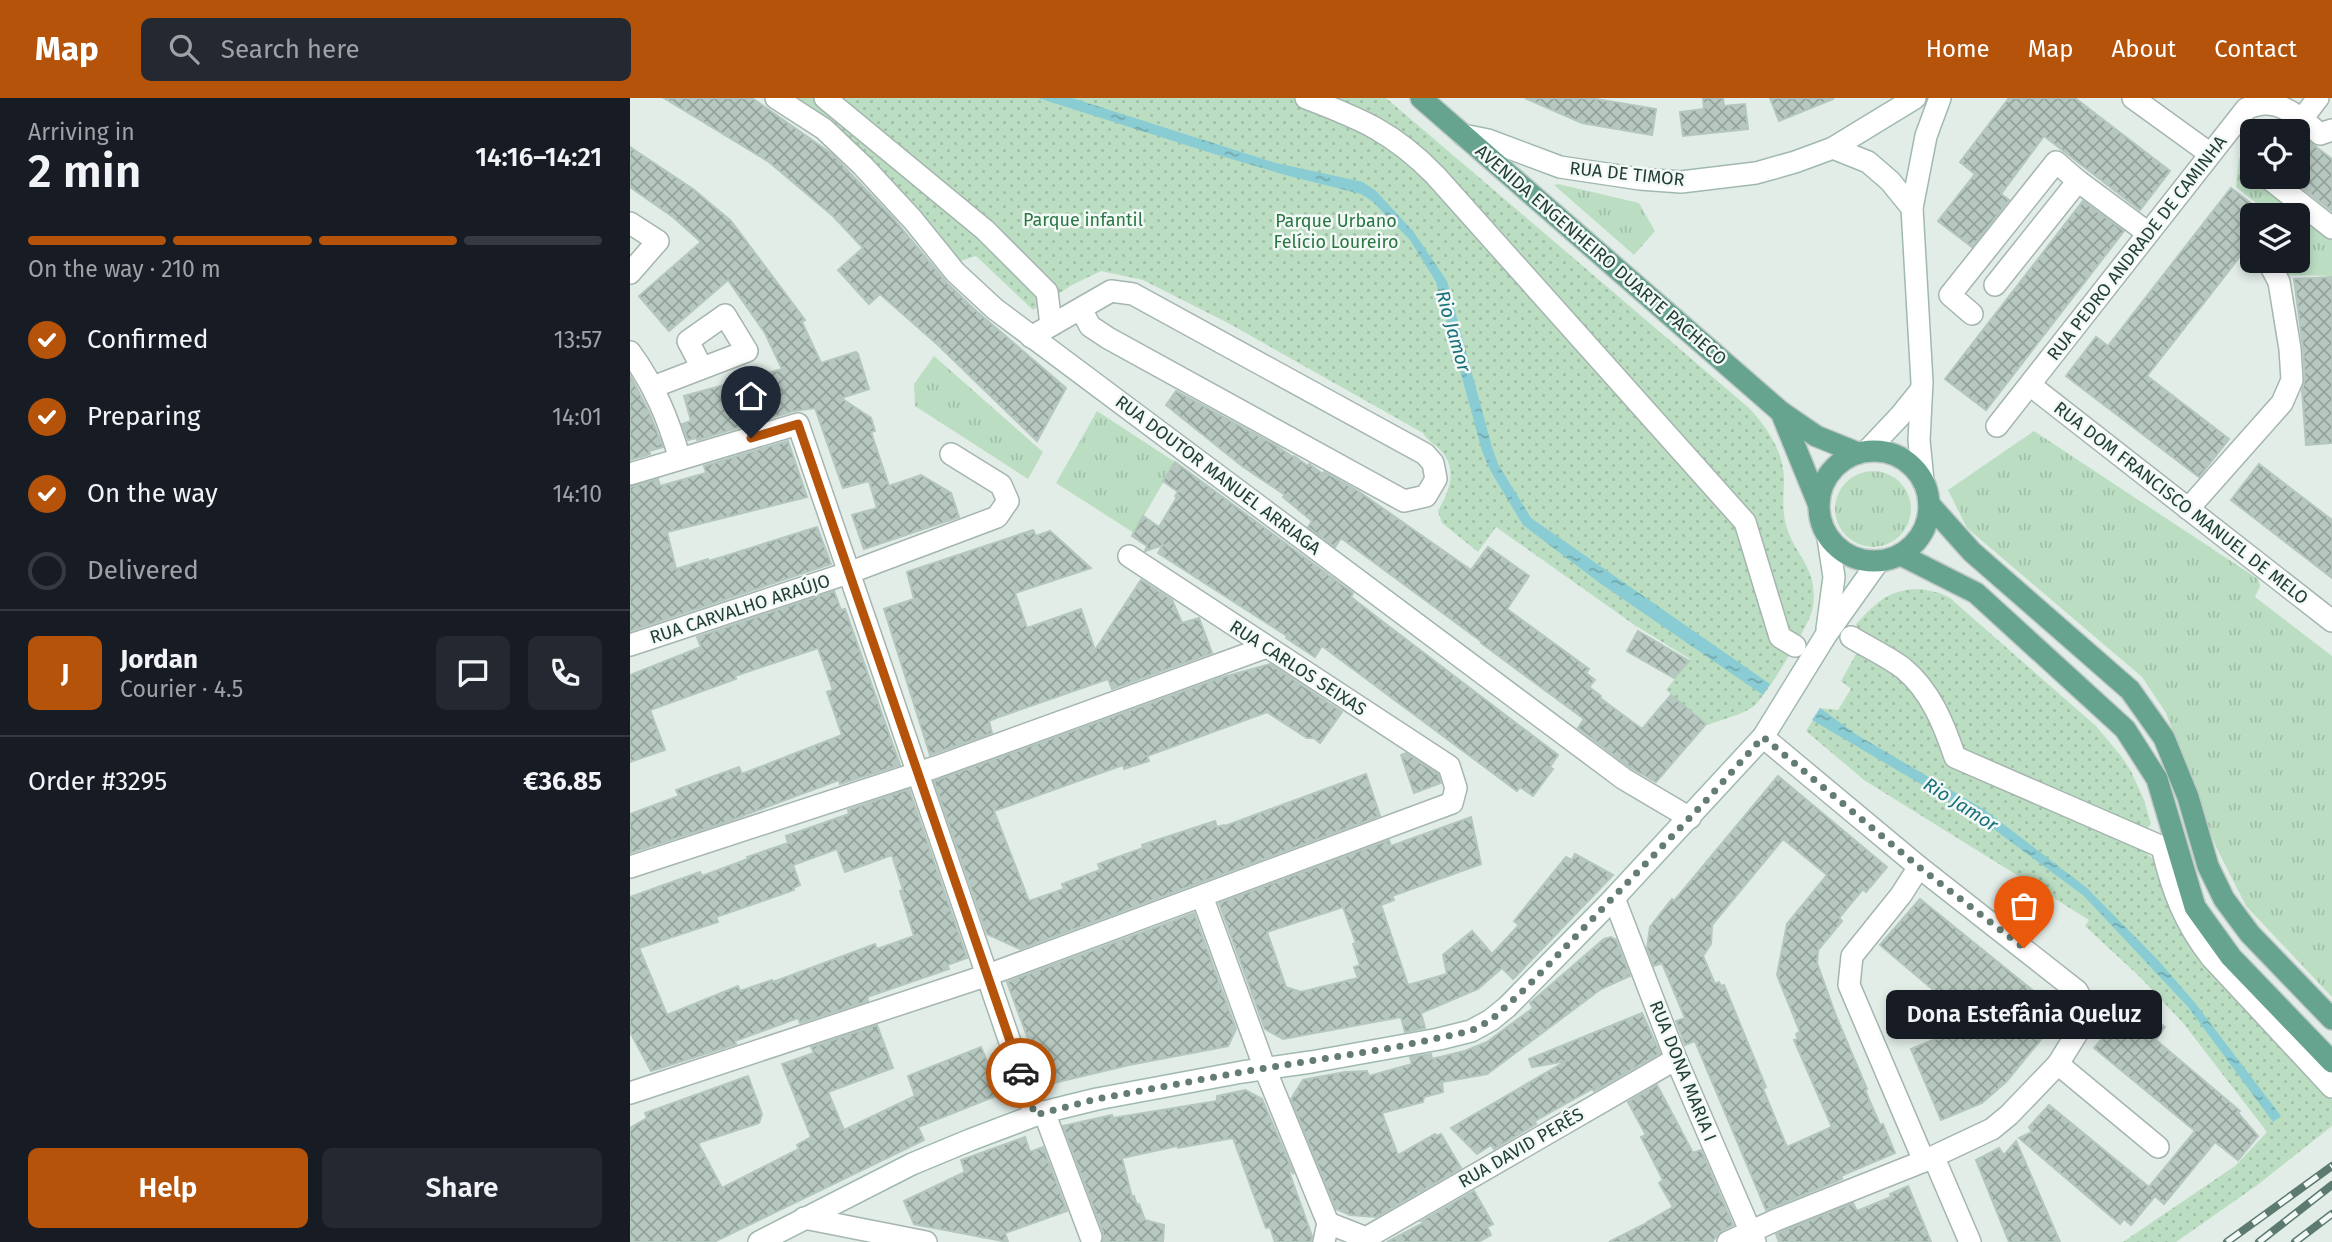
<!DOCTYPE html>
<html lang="en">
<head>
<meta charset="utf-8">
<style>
	:root { --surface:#171b24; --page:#242831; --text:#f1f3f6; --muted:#9ea1a6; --line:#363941; --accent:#b45309 }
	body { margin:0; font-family:"Fira Sans",sans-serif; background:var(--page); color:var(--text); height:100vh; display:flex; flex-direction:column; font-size:26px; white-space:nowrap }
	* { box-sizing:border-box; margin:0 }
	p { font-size:23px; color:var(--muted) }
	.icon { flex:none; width:38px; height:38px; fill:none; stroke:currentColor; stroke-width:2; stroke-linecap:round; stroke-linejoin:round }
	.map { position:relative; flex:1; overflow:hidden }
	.side { display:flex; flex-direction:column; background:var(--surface); width:630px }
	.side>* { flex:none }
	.tools { position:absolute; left:1610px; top:21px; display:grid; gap:14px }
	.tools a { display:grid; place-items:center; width:70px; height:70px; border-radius:10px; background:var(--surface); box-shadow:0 4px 10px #0003; font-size:35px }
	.pin { position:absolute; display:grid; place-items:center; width:60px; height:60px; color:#fff; margin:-72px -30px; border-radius:50% 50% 50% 0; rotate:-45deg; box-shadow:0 0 7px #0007 }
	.pin .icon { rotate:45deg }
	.courier { position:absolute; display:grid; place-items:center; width:70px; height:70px; margin:-35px; border:5px solid #b45309; border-radius:50%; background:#fff; color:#222; box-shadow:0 2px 9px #0007 }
	.bubble { position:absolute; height:49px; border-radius:10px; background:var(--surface); box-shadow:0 4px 10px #0003; font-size:23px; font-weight:600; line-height:49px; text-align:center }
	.headline em { font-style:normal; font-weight:600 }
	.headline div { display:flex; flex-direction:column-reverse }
	.headline { display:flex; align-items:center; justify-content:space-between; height:119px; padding:0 28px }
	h1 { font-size:46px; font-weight:600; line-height:52px }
	.bar { display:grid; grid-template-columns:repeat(4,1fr); gap:10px 7px; align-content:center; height:84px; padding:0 28px }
	.bar i { height:9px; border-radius:5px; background:var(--line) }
	.bar .current { background:var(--accent) }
	.bar p { grid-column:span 4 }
	.line { display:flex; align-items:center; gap:18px; padding:0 28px; border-top:2px solid var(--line) }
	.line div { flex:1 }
	.round { display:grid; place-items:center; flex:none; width:74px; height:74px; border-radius:10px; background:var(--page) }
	ol { padding:0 28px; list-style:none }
	li { display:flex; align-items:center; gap:21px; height:77px }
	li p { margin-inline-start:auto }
	li .icon { padding:7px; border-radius:50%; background:var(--accent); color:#fff; stroke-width:4 }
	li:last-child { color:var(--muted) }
	li i { width:38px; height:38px; border:4px solid var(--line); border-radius:50% }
	.action { display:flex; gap:14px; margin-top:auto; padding:14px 28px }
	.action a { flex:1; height:80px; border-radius:10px; background:var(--accent); color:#fff; font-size:28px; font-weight:600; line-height:80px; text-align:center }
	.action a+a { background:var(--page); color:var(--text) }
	header { display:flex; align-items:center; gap:42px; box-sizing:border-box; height:98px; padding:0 35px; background:var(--accent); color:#fff }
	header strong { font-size:33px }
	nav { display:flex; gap:38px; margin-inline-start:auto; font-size:24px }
	.search { width:490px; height:63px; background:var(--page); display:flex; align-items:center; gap:18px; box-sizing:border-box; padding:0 24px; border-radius:10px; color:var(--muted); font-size:26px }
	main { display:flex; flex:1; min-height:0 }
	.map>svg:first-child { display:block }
	.grass { fill:url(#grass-tufts) }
	.park { fill:url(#park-dots) }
	.water { fill:url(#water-ripples) }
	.building { fill:url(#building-cross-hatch); stroke:#b4c7be; stroke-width:2; fill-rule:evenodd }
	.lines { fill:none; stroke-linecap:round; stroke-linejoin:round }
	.street-casing { stroke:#a5b5af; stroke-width:24 }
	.secondary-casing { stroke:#a0b9af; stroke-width:24 }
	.primary-casing { stroke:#c1c9c6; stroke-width:24 }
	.street { stroke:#fff; stroke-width:21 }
	.secondary { stroke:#fff; stroke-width:21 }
	.primary { stroke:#66a490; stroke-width:21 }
	.rail-casing { stroke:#5c7a70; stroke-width:8 }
	.rail { stroke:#f3f9f6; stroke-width:5; stroke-dasharray:16; stroke-linecap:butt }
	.done { stroke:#657c74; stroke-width:7; stroke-dasharray:0 12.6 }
	.route { stroke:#b45309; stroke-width:9 }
	.labels { text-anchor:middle; stroke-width:5; stroke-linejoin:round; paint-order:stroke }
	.street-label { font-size:18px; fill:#223f35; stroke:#f3f9f6 }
	.park-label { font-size:18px; fill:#2a7744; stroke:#f3f9f6 }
	.water-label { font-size:19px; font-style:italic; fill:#1a717c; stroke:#f3f9f6 }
</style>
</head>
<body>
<header>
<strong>Map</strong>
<div class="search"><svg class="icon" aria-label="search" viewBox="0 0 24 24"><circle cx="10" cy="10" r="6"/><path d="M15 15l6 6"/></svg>Search here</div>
<nav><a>Home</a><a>Map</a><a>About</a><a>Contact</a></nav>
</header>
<main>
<section class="side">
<div class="headline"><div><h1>2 min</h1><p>Arriving in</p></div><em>14:16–14:21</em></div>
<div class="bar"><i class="current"></i><i class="current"></i><i class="current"></i><i></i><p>On the way · 210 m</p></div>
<ol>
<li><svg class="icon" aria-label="check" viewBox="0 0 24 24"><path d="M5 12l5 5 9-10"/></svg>Confirmed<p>13:57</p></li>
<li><svg class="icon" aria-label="check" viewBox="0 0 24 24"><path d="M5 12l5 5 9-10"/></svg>Preparing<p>14:01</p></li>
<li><svg class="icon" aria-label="check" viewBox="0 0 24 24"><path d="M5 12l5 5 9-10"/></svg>On the way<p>14:10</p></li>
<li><i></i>Delivered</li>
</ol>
<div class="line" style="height:126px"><b class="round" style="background:var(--accent);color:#fff">J</b><div><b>Jordan</b><p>Courier · 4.5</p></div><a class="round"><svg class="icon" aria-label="chat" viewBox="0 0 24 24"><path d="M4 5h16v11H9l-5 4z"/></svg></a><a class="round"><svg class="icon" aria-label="phone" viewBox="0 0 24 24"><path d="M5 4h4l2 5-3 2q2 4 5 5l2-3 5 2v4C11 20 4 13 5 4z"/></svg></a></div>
<div class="line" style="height:91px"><div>Order #3295</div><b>€36.85</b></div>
<div class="action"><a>Help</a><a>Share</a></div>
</section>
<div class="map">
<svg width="1702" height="1144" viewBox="0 0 1702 1144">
	<defs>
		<pattern id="grass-tufts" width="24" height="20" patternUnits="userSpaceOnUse" patternTransform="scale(1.75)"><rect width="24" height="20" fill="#bbdec2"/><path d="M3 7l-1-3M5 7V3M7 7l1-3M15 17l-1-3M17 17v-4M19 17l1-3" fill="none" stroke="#a0c0a7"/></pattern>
		<pattern id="park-dots" width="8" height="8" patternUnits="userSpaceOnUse" patternTransform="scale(1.75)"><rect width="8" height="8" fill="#bbdec2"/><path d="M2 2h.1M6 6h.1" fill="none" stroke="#a0c0a7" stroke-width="1.8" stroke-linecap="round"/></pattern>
		<pattern id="water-ripples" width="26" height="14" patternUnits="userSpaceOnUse" patternTransform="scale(1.75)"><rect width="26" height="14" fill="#89ccd3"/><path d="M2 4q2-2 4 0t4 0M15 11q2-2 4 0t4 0" fill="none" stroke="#70a7ac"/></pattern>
		<pattern id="building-cross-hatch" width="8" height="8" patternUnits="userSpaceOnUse" patternTransform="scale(1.75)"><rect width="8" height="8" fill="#b7c8c0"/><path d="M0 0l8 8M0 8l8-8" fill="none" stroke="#94a49d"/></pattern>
	</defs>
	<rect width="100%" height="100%" fill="#e2ede8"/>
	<g class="grass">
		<path d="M1609 60 1622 70V79H1633L1702 134V178L1658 177 1653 183 1643 163H1668V117H1641L1606 89Z"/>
		<path d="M928 86 1009 105 1025 133 1004 157 924 87Z"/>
		<path d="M304 258 413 354 398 381 285 308 284 286Z"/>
		<path d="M467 313 545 364 504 435 426 385Z"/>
		<path d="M1404 333 1628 481 1630 488 1625 499 1702 558V899L1616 808 1586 749 1536 615 1512 579 1337 430 1318 392Z"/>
		<circle cx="1243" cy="411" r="38"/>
	</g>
	<g class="park">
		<path d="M163 0H756L1119 310C1137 329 1153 353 1154 380 1154 395 1152 408 1155 423 1160 446 1173 457 1180 476 1184 486 1185 503 1182 513 1178 529 1135 600 1123 609 1111 617 1093 621 1078 627L1036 592 1060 561 1006 528 866 429 848 454 812 425 808 413C818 395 828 374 813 355 807 347 798 344 793 335L598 225 513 182 471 173 442 187 403 212 346 158 330 163 220 41Z"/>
		<path d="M1291 491 1310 495 1320 500 1466 628 1491 658 1501 673 1514 702 1521 726 1503 745 1527 764 1702 1002V1028L1626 1088 1546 1144H1493L1605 1068 1637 1034 1554 926 1510 879 1455 828 1459 822 1234 682 1176 633 1190 610 1208 612 1221 591 1211 583 1235 540 1231 537 1226 526C1247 504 1258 491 1291 491Z"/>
	</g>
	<g class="water">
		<path d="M408 0H442L646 65 733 84 746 93 783 133 817 183 862 349 868 366 901 420 1140 586 1133 597 971 486 893 427 860 372 852 353 806 184 780 142 742 103 731 96 659 78 581 55Z"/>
		<path d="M1190 610 1227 637 1355 712 1457 790 1528 862 1565 905 1651 1018 1643 1024 1558 909 1454 798 1350 721 1182 622Z"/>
	</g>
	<g class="building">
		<path d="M34 0H122L202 56 263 120 316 184 344 211 436 290 407 343 308 247 250 196 239 206 208 172 233 150 203 118 139 64Z"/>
		<path d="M895 0H960L1026 11 1022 37 952 25Z"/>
		<path d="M1073 0H1093L1094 8 1115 6 1118 31 1053 38 1050 14 1074 11Z"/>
		<path d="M1140 0H1203V1L1149 23Z"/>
		<path d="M1379 0H1445L1540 73 1510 112 1414 38 1371 96 1379 102 1342 149 1308 123 1345 76 1330 64Z"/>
		<path d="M1668 35 1702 61V113L1658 79H1668Z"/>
		<path d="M0 49 63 91 101 123 175 222 172 224 191 265 226 254 228 256 239 291 211 300 241 320 245 333 241 334 259 388 291 377 321 395 329 419 234 451 222 417 247 410 239 383 213 390 185 310 164 313 67 342 66 340 58 342 52 326 61 323 54 298 152 271 135 235 98 182 39 233 9 198 71 144 43 119 0 89Z"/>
		<path d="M1601 90 1622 106V143L1517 278 1599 341 1569 379 1436 278 1466 239 1478 248Z"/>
		<path d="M1453 103 1494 133 1356 312 1315 281Z"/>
		<path d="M1702 179V345L1676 347 1672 292 1675 281 1673 250 1664 181Z"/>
		<path d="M0 277 19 314 33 349 19 353 20 356 0 362Z"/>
		<path d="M546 293 647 348 663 359 664 358 678 368 679 366 693 376 694 374 728 393 841 472 858 449 899 478 877 511 959 571 956 575 965 582 959 589 971 598 970 600 1012 631 1041 597 1076 626 1026 684 1001 670 948 630 954 621 851 545 852 544 711 440 705 449 678 429 682 423 653 399 655 397 612 368 536 307Z"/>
		<path d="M158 343 177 399 37 434 46 471 78 461 79 463 187 429 201 466 0 533V389L28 381 30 388 76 375 74 368Z"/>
		<path d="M545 364 723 495 721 499 748 520 928 657 920 669 923 671 903 698 890 689 887 693 692 548 685 559 656 540 657 538 528 455 533 447 515 453 517 448 502 438 513 418 529 429 547 399 545 398 548 394 533 383Z"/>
		<path d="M1629 366 1702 422V480L1601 402Z"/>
		<path d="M403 432 406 438 420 433 461 470 385 495 397 530 451 511 465 552 511 482 542 502 552 525 569 520 582 555 482 591 478 581 366 620 359 623 362 635 300 657 254 511 284 501 277 474Z"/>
		<path d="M204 493 211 512 215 511 270 667 210 686 209 682 99 723 0 755V716L49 698 46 692 109 669 112 676 212 637 197 594 203 592 188 550 105 578 106 581 20 612 35 652 0 664V577L71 549 67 539Z"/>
		<path d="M1008 533 1059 563 1044 580 997 553Z"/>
		<path d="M640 566 712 614 690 645 684 640H677L637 614 517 658 519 663 494 671 493 667 364 713 399 803 434 791 432 786 470 772 468 766 513 750 512 747 585 723 587 729 594 727 595 728 736 676 750 718 390 851 357 836 304 683 590 580Z"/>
		<path d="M776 655 808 676 811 685 784 695 771 657Z"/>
		<path d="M1148 678 1257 769 1236 794 1233 791 1209 820 1212 823 1188 852 1187 865 1206 918 1237 991 1235 992 1250 1027 1253 1026 1265 1055 1220 1074 1211 1078 1212 1081 1136 1112 1065 943 1055 947 1046 923 1055 920 1032 865 1024 868 1017 850 1020 829 1042 801 1044 803ZM1153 741 1197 777 1157 826 1147 877 1170 934 1166 936 1168 941 1164 942 1202 1029 1157 1049 1133 991 1136 989 1094 887 1091 888 1089 884 1085 886 1073 858 1081 846 1082 827Z"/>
		<path d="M279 691 337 860 317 867 319 871 237 899 238 903 170 925 168 920 105 943 106 946 21 973 0 934V799L70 774 72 778 118 761 117 759 158 745 156 738 219 716 218 712ZM207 751 215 774 262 757 273 792 270 793 284 838 247 851 245 846 143 884 142 882 110 893 108 888 37 917 9 850 88 824 86 819 164 792 163 790 170 787 163 767Z"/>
		<path d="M841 719 851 766 762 798 764 802 751 807 778 887 817 876 813 857 842 833 862 856 889 827 884 823 936 759 942 762 945 756 983 777 883 881 872 870 848 891 791 915 795 930 775 934 771 919 653 941 635 931 589 805 759 742 761 748ZM713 809 726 845 723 846 730 867 724 869 728 880 671 894 656 889 637 834Z"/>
		<path d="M1290 801 1432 916 1376 984 1352 1005 1311 1022 1281 951 1315 937 1333 917 1250 847Z"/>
		<path d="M564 815 606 931 598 948 499 967 415 987 377 884Z"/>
		<path d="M981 839 986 842 1000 878 971 891 857 976 812 984 813 994 794 999 793 1004 752 1015 768 1057 805 1036 807 1038 811 1036 831 1070 746 1119 720 1117 706 1111 661 1001 673 982 715 974 737 973 739 978 782 966 780 959 801 956 802 961 835 953 857 944 903 910 900 905 974 841Z"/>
		<path d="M1504 904 1535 929 1526 942 1610 1013 1608 1015 1628 1038 1608 1062 1585 1044 1534 1106 1525 1098 1501 1127 1494 1121 1490 1126 1389 1040 1402 1034 1399 1029 1419 1007 1519 1089 1565 1033 1464 950Z"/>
		<path d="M1012 915 1030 955 964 993 962 991 905 1023 906 1026 864 1051 861 1047 847 1056 821 1030 936 963 902 969 899 961Z"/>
		<path d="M247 927 263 970 198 994 214 1032 285 998 278 978 351 949 371 996 288 1029 294 1042 84 1144H0V1030L17 1020 15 1015 118 978 132 1016 129 1025 68 1045 92 1090 169 1051 167 1047 181 1039 152 966 184 955 181 949Z"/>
		<path d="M1027 987 1063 1055 1071 1052 1103 1127 1092 1132 1082 1144H979L1017 1125V1124L1043 1109 1029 1085 1033 1082 1011 1039 1016 1037 998 1004Z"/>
		<path d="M615 992 632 1001 664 1076 658 1071 682 1138 681 1144H645L640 1129 636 1130 603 1040 548 1050 547 1048 492 1060 502 1099 504 1098 507 1107 509 1106 515 1122 534 1127 533 1144H473V1134L433 1028 482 1017 483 1020 587 1003V998Z"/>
		<path d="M395 1039 400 1054 413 1049 437 1113 375 1135 378 1144 284 1126 274 1103 335 1074 331 1062Z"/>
		<path d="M1386 1043 1430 1144H1379L1346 1062 1369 1050 1374 1057Z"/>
		<path d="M1278 1088 1301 1144H1149L1146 1136 1223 1105 1227 1113 1261 1099 1260 1096Z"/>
		<path d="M844 1093 863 1126 857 1129 861 1137 848 1144H757L797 1123H792Z"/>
	</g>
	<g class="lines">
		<g class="street-casing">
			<g id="street">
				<path d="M146 0 194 31 233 68 283 122 325 174 365 211 994 681 1060 720"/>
				<path d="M195 0 355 132 417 194 421 227"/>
				<path d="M676 0C731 21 763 34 805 77L1115 424 1150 539 1165 548"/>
				<path d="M1503 0 1579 55"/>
				<path d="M1672 21 1690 36 1702 32"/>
				<path d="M1637 79 1702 130"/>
				<path d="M0 125 28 143 0 175"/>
				<path d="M1365 187 1448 83 1518 135"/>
				<path d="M1342 216 1320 197 1426 64 1448 83"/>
				<path d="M401 239 481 193 503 196 795 356 803 365 806 381 796 398 774 403 478 240 460 228 451 211"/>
				<path d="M0 254C25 288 38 321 50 361"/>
				<path d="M1400 287 1702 523"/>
				<path d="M23 289 117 253 95 217 58 243 72 270"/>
				<path d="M1367 328 1616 11C1638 0 1653 8 1672 21L1688 0"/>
				<path d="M0 376 168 326 405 1017"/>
				<path d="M1558 411 1652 305 1662 282 1660 251 1649 184 1638 163"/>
				<path d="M1221 539C1237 549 1257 558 1273 570 1301 593 1314 627 1325 659L1532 749C1542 792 1554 824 1581 859L1702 989"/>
				<path d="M0 547 221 474 367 419 378 403 371 387 321 356"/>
				<path d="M1133 639 1289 769 1447 893 1452 902 1454 924 1428 966 1379 1017 1362 1031 1294 1063 1219 887 1222 858 1271 797 1289 769"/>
				<path d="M0 769 306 669 637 549"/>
				<path d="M572 798 635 971 698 1125 694 1144"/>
				<path d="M984 800 1046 961 1125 1144"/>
				<path d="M1428 966 1528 1049"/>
				<path d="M0 995 358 877 822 705 826 690 819 668 499 458"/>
				<path d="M414 1014 461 1139"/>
				<path d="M1304 1060 1340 1144"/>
				<path d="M174 1120 296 1144"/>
				<path d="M698 1125 736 1140"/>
				<path d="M736 1140 1046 961"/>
				<path d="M1098 1144 1146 1122 1294 1063"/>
			</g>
		</g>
		<g class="secondary-casing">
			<g id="secondary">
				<path d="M833 37 858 42 930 69 1010 81 1051 84 1126 75 1165 64 1203 50 1285 0"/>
				<path d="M1203 50 1238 64 1260 83 1282 110"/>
				<path d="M1237 353 1270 318 1291 292"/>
				<path d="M1293 383 1289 342 1292 284 1282 110 1296 38 1310 0"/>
				<path d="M1197 531 1204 479 1198 440"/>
				<path d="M129 1144 282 1066 340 1042 414 1014 467 1001 612 974 681 964 809 941 841 933 861 922 877 909 984 800 1133 639 1196 537 1248 464"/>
			</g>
		</g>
		<g class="primary-casing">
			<g id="primary">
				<path d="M791 0 1151 314 1186 338 1228 355"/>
				<path d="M1151 314 1188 405"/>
				<circle cx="1244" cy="408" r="55"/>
				<path d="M1299 406 1342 454 1500 592 1534 640 1558 699 1578 768 1594 801 1620 836 1702 921"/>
				<path d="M1271 457 1346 495 1495 631 1527 681 1565 809 1601 859 1702 964"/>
			</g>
		</g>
		<use href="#street" class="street"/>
		<use href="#secondary" class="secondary"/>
		<use href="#primary" class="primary"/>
		<g class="rail-casing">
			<g id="rail">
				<path d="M1597 1144 1702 1068"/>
				<path d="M1629 1144 1702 1087"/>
				<path d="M1665 1144 1702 1116"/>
			</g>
		</g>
		<use href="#rail" class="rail"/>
	</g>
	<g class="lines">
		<path class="done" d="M391 975 405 1017 467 1001 612 974 766 949 841 933 861 922 897 889 1073 706 1133 639 1289 769 1394 850"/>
		<path class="route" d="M121 340 168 326 391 975"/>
	</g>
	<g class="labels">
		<g class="street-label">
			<text transform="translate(997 76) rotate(6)" y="6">RUA DE TIMOR</text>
			<text transform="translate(1507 150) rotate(-52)" y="6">RUA PEDRO ANDRADE DE CAMINHA</text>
			<text transform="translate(971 157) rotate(41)" y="6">AVENIDA ENGENHEIRO DUARTE PACHECO</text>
			<text transform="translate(588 377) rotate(37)" y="6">RUA DOUTOR MANUEL ARRIAGA</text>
			<text transform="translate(1551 405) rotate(38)" y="6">RUA DOM FRANCISCO MANUEL DE MELO</text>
			<text transform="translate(110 511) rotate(-18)" y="6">RUA CARVALHO ARAÚJO</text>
			<text transform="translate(668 570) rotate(33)" y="6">RUA CARLOS SEIXAS</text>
			<text transform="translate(1053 973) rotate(68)" y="6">RUA DONA MARIA I</text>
			<text transform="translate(891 1050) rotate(-30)" y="6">RUA DAVID PERÊS</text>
		</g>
		<g class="park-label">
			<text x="453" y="128">Parque infantil</text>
			<text x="706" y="129">Parque Urbano<tspan x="706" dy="21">Felício Loureiro</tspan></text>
		</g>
		<g class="water-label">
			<text transform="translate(824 233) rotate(74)" y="7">Rio Jamor</text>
			<text transform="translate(1331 706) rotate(32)" y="7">Rio Jamor</text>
		</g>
	</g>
</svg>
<div class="tools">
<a><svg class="icon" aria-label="locate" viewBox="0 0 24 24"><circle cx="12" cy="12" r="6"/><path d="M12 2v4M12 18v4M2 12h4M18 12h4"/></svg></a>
<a><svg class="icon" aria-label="layers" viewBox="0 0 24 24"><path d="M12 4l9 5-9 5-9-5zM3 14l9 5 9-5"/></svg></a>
</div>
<div class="pin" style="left:1394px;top:850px;background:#ea580c"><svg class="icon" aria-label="bag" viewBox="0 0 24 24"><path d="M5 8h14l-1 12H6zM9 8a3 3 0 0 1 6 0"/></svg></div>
<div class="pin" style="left:121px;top:340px;background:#1f2937"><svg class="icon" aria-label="home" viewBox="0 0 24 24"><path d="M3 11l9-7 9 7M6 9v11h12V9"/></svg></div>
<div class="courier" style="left:391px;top:975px"><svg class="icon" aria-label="car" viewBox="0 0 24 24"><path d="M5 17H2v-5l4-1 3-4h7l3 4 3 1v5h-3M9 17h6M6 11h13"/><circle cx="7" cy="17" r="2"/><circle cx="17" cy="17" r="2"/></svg></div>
<div class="bubble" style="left:1256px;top:892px;width:276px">Dona Estefânia Queluz</div>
</div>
</main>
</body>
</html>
